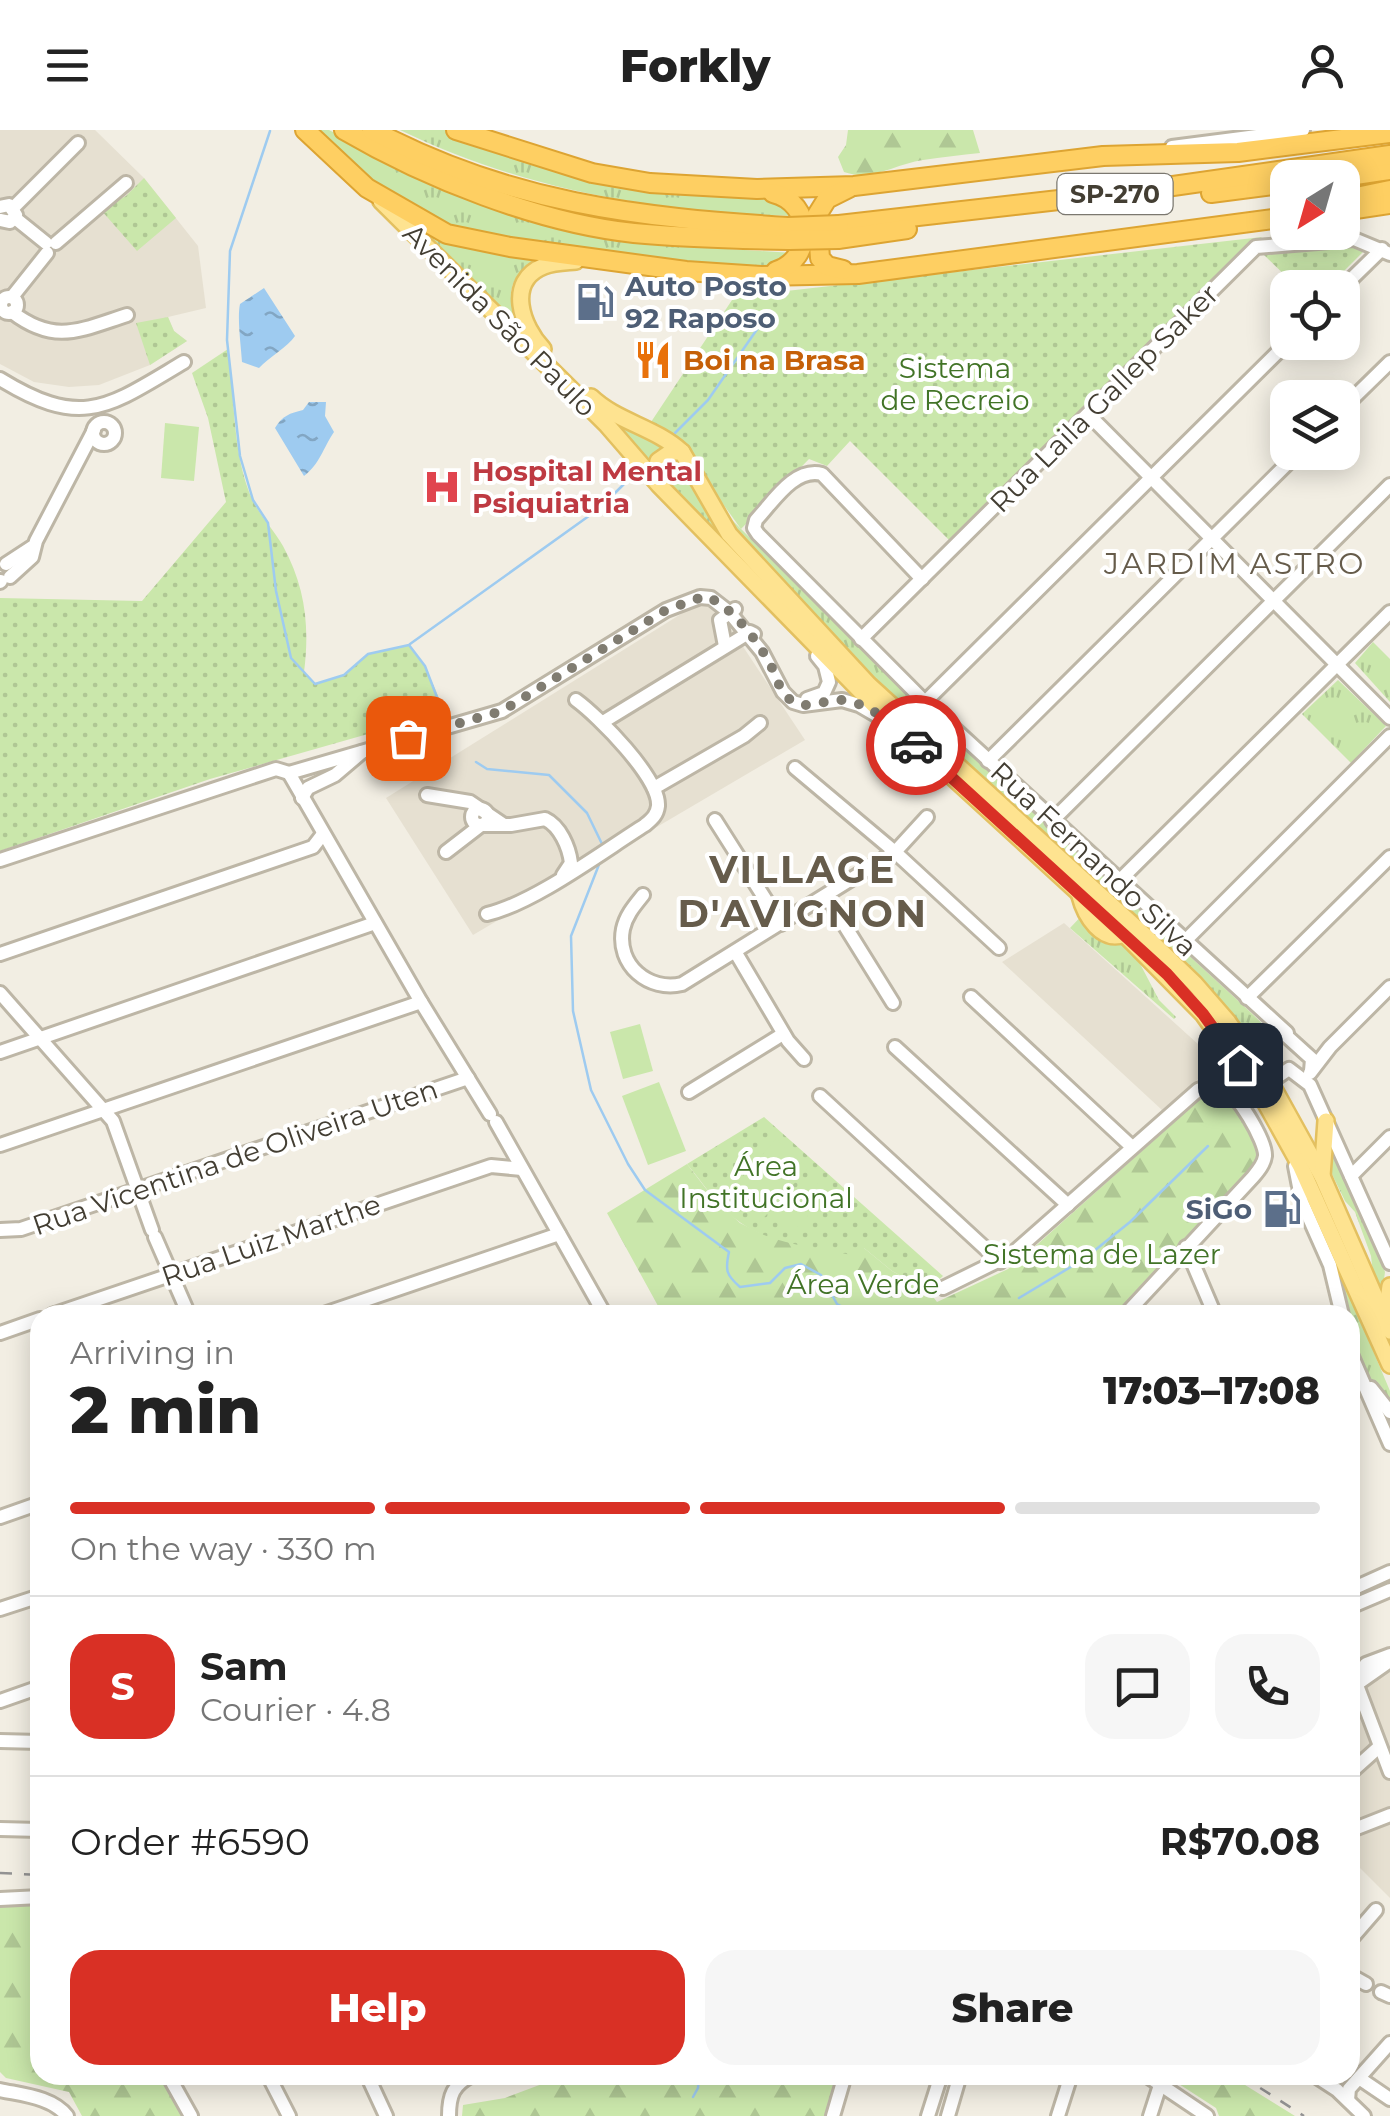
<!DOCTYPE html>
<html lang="en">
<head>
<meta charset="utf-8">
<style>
	:root { --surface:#fff; --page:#f6f6f6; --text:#222; --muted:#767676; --line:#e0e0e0; --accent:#d93025 }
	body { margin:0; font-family:Montserrat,sans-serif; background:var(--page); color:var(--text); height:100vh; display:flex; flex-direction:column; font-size:38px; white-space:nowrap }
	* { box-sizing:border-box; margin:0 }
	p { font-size:32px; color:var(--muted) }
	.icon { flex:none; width:55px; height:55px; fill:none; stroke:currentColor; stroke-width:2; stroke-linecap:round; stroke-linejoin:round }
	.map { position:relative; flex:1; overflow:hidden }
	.drawer { position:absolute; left:30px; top:1175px; width:1330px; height:780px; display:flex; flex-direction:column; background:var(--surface); border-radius:30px; box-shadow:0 5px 25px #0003 }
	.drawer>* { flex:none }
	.needle { width:65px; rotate:217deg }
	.fabs { position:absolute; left:1270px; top:30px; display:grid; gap:20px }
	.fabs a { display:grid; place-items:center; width:90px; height:90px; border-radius:20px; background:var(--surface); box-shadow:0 5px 25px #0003; font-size:50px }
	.pin { position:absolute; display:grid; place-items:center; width:85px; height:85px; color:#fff; margin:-42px; border-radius:20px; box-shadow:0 5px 15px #0006 }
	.courier { position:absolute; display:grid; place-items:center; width:100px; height:100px; margin:-50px; border:8px solid #d93025; border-radius:50%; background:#fff; color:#222; box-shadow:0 2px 12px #0007 }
	.summary em { font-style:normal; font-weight:800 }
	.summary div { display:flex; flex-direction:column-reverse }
	.summary { display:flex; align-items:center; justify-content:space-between; height:170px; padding:0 40px }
	h1 { font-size:65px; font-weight:800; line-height:75px }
	.bar { display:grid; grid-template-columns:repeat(4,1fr); gap:15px 10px; align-content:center; height:120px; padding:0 40px }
	.bar i { height:12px; border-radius:8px; background:var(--line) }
	.bar .current { background:var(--accent) }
	.bar p { grid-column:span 4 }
	.line { display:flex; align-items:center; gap:25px; padding:0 40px; border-top:2px solid var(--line) }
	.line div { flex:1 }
	.round { display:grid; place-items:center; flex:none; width:105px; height:105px; border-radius:30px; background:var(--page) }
	.action { display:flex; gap:20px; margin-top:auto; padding:20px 40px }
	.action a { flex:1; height:115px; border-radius:30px; background:var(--accent); color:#fff; font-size:40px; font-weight:800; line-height:115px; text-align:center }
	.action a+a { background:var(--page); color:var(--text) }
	header { display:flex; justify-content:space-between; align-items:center; height:130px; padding:0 40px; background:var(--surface); font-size:45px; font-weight:800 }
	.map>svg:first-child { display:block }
	.residential { fill:#e6e0d1 }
	.grass { fill:url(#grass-tufts) }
	.forest { fill:url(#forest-firs) }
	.park { fill:url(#park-dots) }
	.pitch { fill:#cae7ab }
	.water { fill:url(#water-ripples) }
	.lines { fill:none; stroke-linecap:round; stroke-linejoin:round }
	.stream { stroke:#9ecbf0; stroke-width:2.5 }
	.minor-casing { stroke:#bdb6a6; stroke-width:18 }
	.major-casing { stroke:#e3c060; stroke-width:20 }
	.highway-casing { stroke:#dda432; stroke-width:22 }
	.minor { stroke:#fff; stroke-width:12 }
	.major { stroke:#fee390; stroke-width:15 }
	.highway { stroke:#fecf62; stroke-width:18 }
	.rail { stroke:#939393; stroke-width:2.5; stroke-dasharray:12 12; stroke-linecap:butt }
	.highway-bridge-casing { stroke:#dda432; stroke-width:22; stroke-linecap:butt }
	.highway-bridge { stroke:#fecf62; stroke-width:18 }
	.done { stroke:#807c71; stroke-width:10; stroke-dasharray:0 18 }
	.route { stroke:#d93025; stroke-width:12 }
	.labels { text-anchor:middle; stroke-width:8; stroke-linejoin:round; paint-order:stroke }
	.shield { fill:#fff; stroke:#7b7870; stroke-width:2.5 }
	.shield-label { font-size:25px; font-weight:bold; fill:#433e33 }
	.service-label { font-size:28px; font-weight:bold; fill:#4e5e75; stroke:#fff; text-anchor:start }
	.street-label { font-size:28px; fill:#433e33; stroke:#fff }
	.food-label { font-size:28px; font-weight:bold; fill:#c56008; stroke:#fff; text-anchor:start }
	.park-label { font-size:28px; fill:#427427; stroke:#fff }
	.health-label { font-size:28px; font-weight:bold; fill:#be3a42; stroke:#fff; text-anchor:start }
	.neighbourhood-label { font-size:30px; letter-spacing:2.5px; fill:#665c4b; stroke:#fff }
	.district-label { font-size:38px; font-weight:bold; letter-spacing:2.5px; fill:#665c4b; stroke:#fff }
</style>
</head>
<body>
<header><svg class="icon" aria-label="menu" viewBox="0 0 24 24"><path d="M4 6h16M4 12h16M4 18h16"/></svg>Forkly<svg class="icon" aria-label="person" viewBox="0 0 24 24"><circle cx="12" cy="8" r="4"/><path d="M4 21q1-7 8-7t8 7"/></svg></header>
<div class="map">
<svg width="1390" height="1986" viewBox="0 0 1390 1986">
	<defs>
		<pattern id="grass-tufts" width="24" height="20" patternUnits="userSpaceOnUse" patternTransform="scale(2.5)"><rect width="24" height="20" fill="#cae7ab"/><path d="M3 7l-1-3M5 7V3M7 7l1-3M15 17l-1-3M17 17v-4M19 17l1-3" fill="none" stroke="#afc794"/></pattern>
		<pattern id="forest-firs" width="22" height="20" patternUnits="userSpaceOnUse" patternTransform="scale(2.5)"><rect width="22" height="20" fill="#cae7ab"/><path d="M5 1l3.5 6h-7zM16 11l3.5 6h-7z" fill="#afc794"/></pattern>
		<pattern id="park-dots" width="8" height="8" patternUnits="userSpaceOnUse" patternTransform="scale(2.5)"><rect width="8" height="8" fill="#cae7ab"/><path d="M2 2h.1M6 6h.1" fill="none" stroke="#afc794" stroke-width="1.8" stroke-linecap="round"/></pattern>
		<pattern id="water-ripples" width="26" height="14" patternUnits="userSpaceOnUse" patternTransform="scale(2.5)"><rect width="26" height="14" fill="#9ecbf0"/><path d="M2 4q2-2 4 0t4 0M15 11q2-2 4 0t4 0" fill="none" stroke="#82a6c3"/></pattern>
	</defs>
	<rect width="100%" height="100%" fill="#f2eee3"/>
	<g class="residential">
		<path d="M0 0H95L144 48 198 116 206 178 168 187 174 201 187 211 150 235 99 255 69 257 34 252 0 234Z"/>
		<path d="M705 469 724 488 805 610 473 805 386 668Z"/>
		<path d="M1064 793 1219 933 1217 940 1204 944 1162 980 1002 832Z"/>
		<path d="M1379 1521 1386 1537 1390 1535V1768L1358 1736 1350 1743V1534Z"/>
	</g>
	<g class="grass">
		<path d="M315 0H329L371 22 571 97 664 115 794 123 769 137 744 138 595 123 457 101 387 61 357 39Z"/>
		<path d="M400 0H445L534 33 780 67 796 86C659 83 524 60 400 0Z"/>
		<path d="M422 97 548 126C480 152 520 202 553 236 561 245 570 256 580 264 608 283 639 299 668 317L655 322 649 340Z"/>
		<path d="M677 329 683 334 710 386 730 413 1215 881 1263 955 1219 897 777 471 661 345 664 330Z"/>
		<path d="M713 360 732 390 950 606 1245 877 1271 902 1268 906 1253 910 891 570 731 398Z"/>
		<path d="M1373 512 1390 529V572L1355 533Z"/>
		<path d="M1338 550 1386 596 1351 633 1302 584Z"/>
		<path d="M1088 779 1136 826 1159 870 1176 887 1174 889 1070 798Z"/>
		<path d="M1331 1022H1337L1385 1142 1383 1156 1374 1152 1371 1126 1355 1082 1345 1071 1330 1040Z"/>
		<path d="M1306 1061 1390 1261V1278C1370 1253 1350 1218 1350 1185H1347Z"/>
	</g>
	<g class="forest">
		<path d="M848 0H973L980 23C961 25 942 27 923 30 895 34 872 52 844 42L838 27 846 15Z"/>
		<path d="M1213 962C1239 967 1264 1012 1257 1036L1121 1177 1118 1185H663L607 1083 687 1034 714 1069 740 1093 758 1102 803 1115 864 1118 892 1141 928 1160 937 1172 1008 1139 1021 1129 1201 968Z"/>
		<path d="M0 1774 40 1776V1945H161L183 1986H82L69 1962 6 1948 0 1942Z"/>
		<path d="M566 1945H840L827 1986H462L463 1975 505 1968Z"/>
		<path d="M1165 1945H1229L1295 1986H1219L1216 1978Z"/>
	</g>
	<g class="park">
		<path d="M144 48 176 88 137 121 101 80 126 66Z"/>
		<path d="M1262 107 953 414 850 311 827 336 809 329 741 399 679 313 651 292 734 167Z"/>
		<path d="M1351 115 1365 120 1327 158 1297 157 1263 124 1268 120Z"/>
		<path d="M168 187 174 201 187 211 150 235 136 193Z"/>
		<path d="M228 219C235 267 232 326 253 371 261 387 274 400 283 416 305 456 310 496 304 542L315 554 344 545 368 524 409 515 425 536 445 582 210 649 0 721V468L142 471 226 372 208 288 192 243Z"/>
		<path d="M764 987 943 1146 928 1160 892 1141 864 1118 856 1126C820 1118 772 1115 741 1093 718 1078 704 1054 687 1034Z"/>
	</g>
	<g class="pitch">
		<path d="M165 293 199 297 194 351 161 348Z"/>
		<path d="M640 894 653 941 623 949 610 902Z"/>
		<path d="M659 952 686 1021 648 1035 622 966Z"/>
		<path d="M776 1009 808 1038 759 1093 727 1064Z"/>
		<path d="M810 1047 829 1063 795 1100 777 1084Z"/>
	</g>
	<g class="water">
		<path d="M264 158 295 206C288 217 269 227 259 238L242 232C241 216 237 188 240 174Z"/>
		<path d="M309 272H326L325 286 334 302C323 318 320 334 304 346L275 298C282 286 290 283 303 280Z"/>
	</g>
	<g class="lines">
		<g class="stream">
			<path d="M270 1 230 121 227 210 240 326 253 370 268 393 276 461 291 528 315 554 344 545 368 524 409 515 425 536 440 575"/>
			<path d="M675 303 708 270 769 182"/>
			<path d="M410 514 600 378 628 350"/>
			<path d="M476 632 487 639 549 645 587 683 603 716"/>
			<path d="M600 732 571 806 573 881 591 960 628 1034 645 1060 729 1122C725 1140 726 1145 740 1157L770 1153 785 1138 801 1134 821 1145 837 1174 858 1185"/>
			<path d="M1019 1168 1084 1129 1130 1092 1208 1016"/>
			<path d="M693 1967 698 1958 699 1945"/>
		</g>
		<g class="minor-casing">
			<g id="minor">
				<path d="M1172 17 1303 0"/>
				<path d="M0 77 9 75 16 85 10 92 0 90"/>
				<path d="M13 78 78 13"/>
				<path d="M15 88 46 113"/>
				<path d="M56 113 126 53"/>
				<path d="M1342 158 1382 119"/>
				<path d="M12 167 47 123"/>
				<circle cx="9" cy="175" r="8"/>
				<path d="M12 182C55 215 80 200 127 185"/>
				<path d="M0 249C83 300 108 277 184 232"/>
				<path d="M1342 279 1390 232"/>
				<path d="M1089 285 1390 588"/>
				<circle cx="104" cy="303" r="11"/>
				<path d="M6 434 32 417"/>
				<path d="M10 447 32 427 36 411 94 300"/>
				<path d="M922 449 822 344C794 337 773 372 756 390L754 398 758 404 925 572 1287 903"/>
				<path d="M0 452 1 451"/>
				<path d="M861 509 1256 117 1354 109 1390 124"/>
				<path d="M725 516 720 490 735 479"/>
				<path d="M807 569 824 563 829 552 825 536 817 526"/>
				<path d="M925 572 1288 212"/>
				<path d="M603 592 750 502 754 504"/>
				<path d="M988 631 1299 322"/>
				<path d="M795 638 895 722 999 818"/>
				<path d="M289 643 502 581 666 480 700 467 711 468 729 482 762 522 783 562 793 572 803 575 842 570 859 575 883 589"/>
				<path d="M289 643 421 872 490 984"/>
				<path d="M654 658 744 606 760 593"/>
				<path d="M427 665 470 672 504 695"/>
				<path d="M302 668 308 658 335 645 362 622"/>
				<circle cx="480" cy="687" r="8"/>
				<path d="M715 690 781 794"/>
				<path d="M1052 691 1390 355"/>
				<path d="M446 722 481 695H511L545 689C560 696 569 717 571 733L563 745"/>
				<path d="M0 730 276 639 289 643"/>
				<path d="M1118 752 1390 482"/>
				<path d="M643 765C635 775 626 785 623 799 616 835 649 862 682 854L895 722 927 687"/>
				<path d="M827 767 893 873"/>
				<path d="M487 784C534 773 602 722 645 695 652 689 657 685 658 676 660 648 598 586 576 570"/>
				<path d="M1184 812 1390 606"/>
				<path d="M736 823 788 911 804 929"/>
				<path d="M0 824 313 717 323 704"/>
				<path d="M0 863 113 991 152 1100"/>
				<path d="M971 867 1132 1017"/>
				<path d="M1247 868 1390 727"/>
				<path d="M1281 901 1312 929 1311 941"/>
				<path d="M1240 905C1253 918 1263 916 1275 903"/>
				<path d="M895 917 1068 1075"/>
				<path d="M0 922 375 793"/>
				<path d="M1310 943 1330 917 1390 857"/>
				<path d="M1270 952 1289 939 1310 955 1390 1133"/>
				<path d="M689 962 783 904"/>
				<path d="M820 966 1000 1132"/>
				<path d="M496 992 605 1185"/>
				<path d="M0 1015 421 872"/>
				<path d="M1295 1036 1302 1072 1330 1135 1342 1185"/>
				<path d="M1351 1046 1390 1007"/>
				<path d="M0 1100 21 1099 468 948"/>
				<path d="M155 1107 189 1185"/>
				<path d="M1186 1117 1215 1185"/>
				<path d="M943 1158 1012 1124 1198 960C1205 957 1214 953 1222 956 1236 961 1266 1011 1265 1026 1264 1034 1258 1041 1253 1047L1125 1185"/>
				<path d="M52 1185 491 1036 522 1039"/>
				<path d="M321 1185 559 1104"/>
				<path d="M0 1203 40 1189"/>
				<path d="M1350 1222 1390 1314"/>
				<path d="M1371 1258 1390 1282"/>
				<path d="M0 1387 40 1373"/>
				<path d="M1350 1460 1390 1442"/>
				<path d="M1350 1477 1390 1460"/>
				<path d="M0 1479 40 1466"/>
				<path d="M1390 1525 1366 1534 1355 1550 1390 1642"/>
				<path d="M1357 1554 1390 1531"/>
				<path d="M0 1571 40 1557"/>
				<path d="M0 1611 40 1612"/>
				<path d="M1350 1643 1379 1617"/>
				<path d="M1350 1696 1357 1698 1390 1685"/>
				<path d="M0 1699 40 1700"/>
				<path d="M0 1769 40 1767"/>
				<path d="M1350 1810 1376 1780"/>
				<path d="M1350 1845 1366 1854"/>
				<path d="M1381 1862 1390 1866"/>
				<path d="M168 1945 191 1986"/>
				<path d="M268 1945 289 1986"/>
				<path d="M367 1945 386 1986"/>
				<path d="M1146 1945 1207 1986"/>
				<path d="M1314 1945 1337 1960 1364 1986"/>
				<path d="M1359 1948 1390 1969"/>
				<path d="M0 1960C23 1965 52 1967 67 1986"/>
				<path d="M1348 1970 1349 1959 1390 1913"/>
				<path d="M449 1986C449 1965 453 1955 472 1945"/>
				<path d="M833 1986 845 1945"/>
				<path d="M928 1986 941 1945"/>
				<path d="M948 1986 960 1945"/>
				<path d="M1058 1986 1071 1945"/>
				<path d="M1150 1986 1160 1955"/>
			</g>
		</g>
		<g class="major-casing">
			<g id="major">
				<path d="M381 71 607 295 659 355 878 579 1124 804 1203 884 1264 970 1300 1035 1390 1235"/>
				<path d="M543 219C522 197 505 151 544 136 554 132 566 132 576 131"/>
				<path d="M591 267C617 292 655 297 682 322L729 404 869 555 1143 804 1195 854 1228 892 1270 952 1322 1046 1390 1201"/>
				<path d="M659 354 655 344 658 331 671 322H682"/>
				<path d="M1080 766C1085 786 1102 813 1124 804"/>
				<path d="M1322 1046 1326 991"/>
				<path d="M1390 1156 1387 1177 1390 1187"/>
			</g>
		</g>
		<g class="highway-casing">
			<g id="highway">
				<path d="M305 0 367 58 447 104 510 117 686 141 761 146 858 144 1288 87"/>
				<path d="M344 0C426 48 539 93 634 103 685 108 737 109 789 110"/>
				<path d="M372 0C510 73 635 87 788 97"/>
				<path d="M456 0 592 43 650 53 757 59 854 56 1103 26 1238 22 1390 3"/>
				<path d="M1335 48 1390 40"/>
				<path d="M773 63C814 73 814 129 776 141"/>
				<path d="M1211 63 1288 53"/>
				<path d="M1342 70 1390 60"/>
				<path d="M1342 81 1390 74"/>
				<path d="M839 95 1138 61 1390 25"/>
				<path d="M838 109 907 99"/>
				<path d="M843 140 827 136 820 128 817 85 827 69 849 58"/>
			</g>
		</g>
		<use href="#minor" class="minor"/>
		<use href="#major" class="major"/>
		<use href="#highway" class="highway"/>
		<g class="rail">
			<path d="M0 1743 40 1745"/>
			<path d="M1240 1945 1304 1986"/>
		</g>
		<g class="highway-bridge-casing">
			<g id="highway-bridge">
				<path d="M788 97 839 95"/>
				<path d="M789 110 838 109"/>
			</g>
		</g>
		<use href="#highway-bridge" class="highway-bridge"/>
	</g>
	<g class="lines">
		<path class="done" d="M408 608 502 581 666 480 705 466C731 475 756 509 769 532 776 544 779 563 792 571 805 580 822 571 837 570 865 569 897 597 916 615"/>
		<path class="route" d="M916 615 1167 844 1203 884 1240 935"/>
	</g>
	<defs>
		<g id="fuel-bare" transform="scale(3)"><path d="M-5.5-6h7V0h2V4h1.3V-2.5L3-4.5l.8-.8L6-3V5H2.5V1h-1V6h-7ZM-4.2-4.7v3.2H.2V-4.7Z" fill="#5c6f8a" stroke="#fff" stroke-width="2.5" paint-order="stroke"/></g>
		<g id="restaurant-bare" transform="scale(3)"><path d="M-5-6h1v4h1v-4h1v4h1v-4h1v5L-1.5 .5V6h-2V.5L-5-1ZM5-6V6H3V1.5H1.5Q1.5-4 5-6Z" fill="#e8710a" stroke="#fff" stroke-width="2.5" paint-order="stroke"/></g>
		<g id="hospital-bare" transform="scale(3)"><path d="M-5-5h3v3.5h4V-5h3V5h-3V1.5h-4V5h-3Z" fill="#e0444e" stroke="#fff" stroke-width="2.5" paint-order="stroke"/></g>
	</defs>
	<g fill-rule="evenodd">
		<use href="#fuel-bare" x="595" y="172"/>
		<use href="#restaurant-bare" x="653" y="230"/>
		<use href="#hospital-bare" x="442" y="357"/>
		<use href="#fuel-bare" x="1282" y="1079"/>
	</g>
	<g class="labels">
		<rect class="shield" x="1057.5" y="44" width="115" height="40" rx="8"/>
		<g class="shield-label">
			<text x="1115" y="73">SP-270</text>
		</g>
		<g class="service-label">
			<text x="625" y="166">Auto Posto<tspan x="625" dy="32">92 Raposo</tspan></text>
			<text x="1252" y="1089" text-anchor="end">SiGo</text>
		</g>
		<g class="street-label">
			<text transform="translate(500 190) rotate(45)" y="10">Avenida São Paulo</text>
			<text transform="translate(1104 268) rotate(-45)" y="10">Rua Laila Gallep Saker</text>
			<text transform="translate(1094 729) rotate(43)" y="10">Rua Fernando Silva</text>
			<text transform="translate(235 1027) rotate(-19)" y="10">Rua Vicentina de Oliveira Uten</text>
			<text transform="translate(271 1110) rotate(-19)" y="10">Rua Luiz Marthe</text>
		</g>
		<g class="food-label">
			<text x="683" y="240">Boi na Brasa</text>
		</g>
		<g class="park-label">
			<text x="955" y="248">Sistema<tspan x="955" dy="32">de Recreio</tspan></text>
			<text x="766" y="1046">Área<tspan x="766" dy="32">Institucional</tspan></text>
			<text x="1102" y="1134">Sistema de Lazer</text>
			<text x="863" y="1164">Área Verde</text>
		</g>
		<g class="health-label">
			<text x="472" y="351">Hospital Mental<tspan x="472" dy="32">Psiquiatria</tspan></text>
		</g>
		<g class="neighbourhood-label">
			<text x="1235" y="444">JARDIM ASTRO</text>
		</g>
		<g class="district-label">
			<text x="803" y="753">VILLAGE<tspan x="803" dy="44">D'AVIGNON</tspan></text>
		</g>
	</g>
</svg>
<div class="fabs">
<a><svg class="needle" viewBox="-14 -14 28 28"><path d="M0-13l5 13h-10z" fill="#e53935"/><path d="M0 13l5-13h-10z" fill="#767676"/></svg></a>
<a><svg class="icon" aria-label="locate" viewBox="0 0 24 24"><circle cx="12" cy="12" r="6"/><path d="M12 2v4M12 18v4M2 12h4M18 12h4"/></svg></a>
<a><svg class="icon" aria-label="layers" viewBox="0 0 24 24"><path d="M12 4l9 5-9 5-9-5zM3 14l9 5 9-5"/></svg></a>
</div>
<div class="pin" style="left:408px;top:608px;background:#ea580c"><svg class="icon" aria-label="bag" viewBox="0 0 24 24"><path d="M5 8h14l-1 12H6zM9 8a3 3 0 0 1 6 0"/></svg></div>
<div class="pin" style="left:1240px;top:935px;background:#1f2937"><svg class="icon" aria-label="home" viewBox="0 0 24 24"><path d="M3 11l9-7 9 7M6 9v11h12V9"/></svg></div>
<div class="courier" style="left:916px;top:615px"><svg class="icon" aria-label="car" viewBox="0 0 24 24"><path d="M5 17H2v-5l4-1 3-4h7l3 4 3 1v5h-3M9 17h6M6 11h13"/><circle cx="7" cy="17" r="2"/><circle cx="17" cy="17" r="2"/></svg></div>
<section class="drawer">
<div class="summary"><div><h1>2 min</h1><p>Arriving in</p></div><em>17:03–17:08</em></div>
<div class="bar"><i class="current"></i><i class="current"></i><i class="current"></i><i></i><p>On the way · 330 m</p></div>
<div class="line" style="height:180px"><b class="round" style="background:var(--accent);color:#fff">S</b><div><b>Sam</b><p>Courier · 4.8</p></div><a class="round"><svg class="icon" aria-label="chat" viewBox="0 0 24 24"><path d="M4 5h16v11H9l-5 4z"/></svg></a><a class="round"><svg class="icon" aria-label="phone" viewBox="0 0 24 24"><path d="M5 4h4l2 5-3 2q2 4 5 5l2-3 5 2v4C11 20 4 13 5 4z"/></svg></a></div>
<div class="line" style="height:130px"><div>Order #6590</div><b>R$70.08</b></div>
<div class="action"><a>Help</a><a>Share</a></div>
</section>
</div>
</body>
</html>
